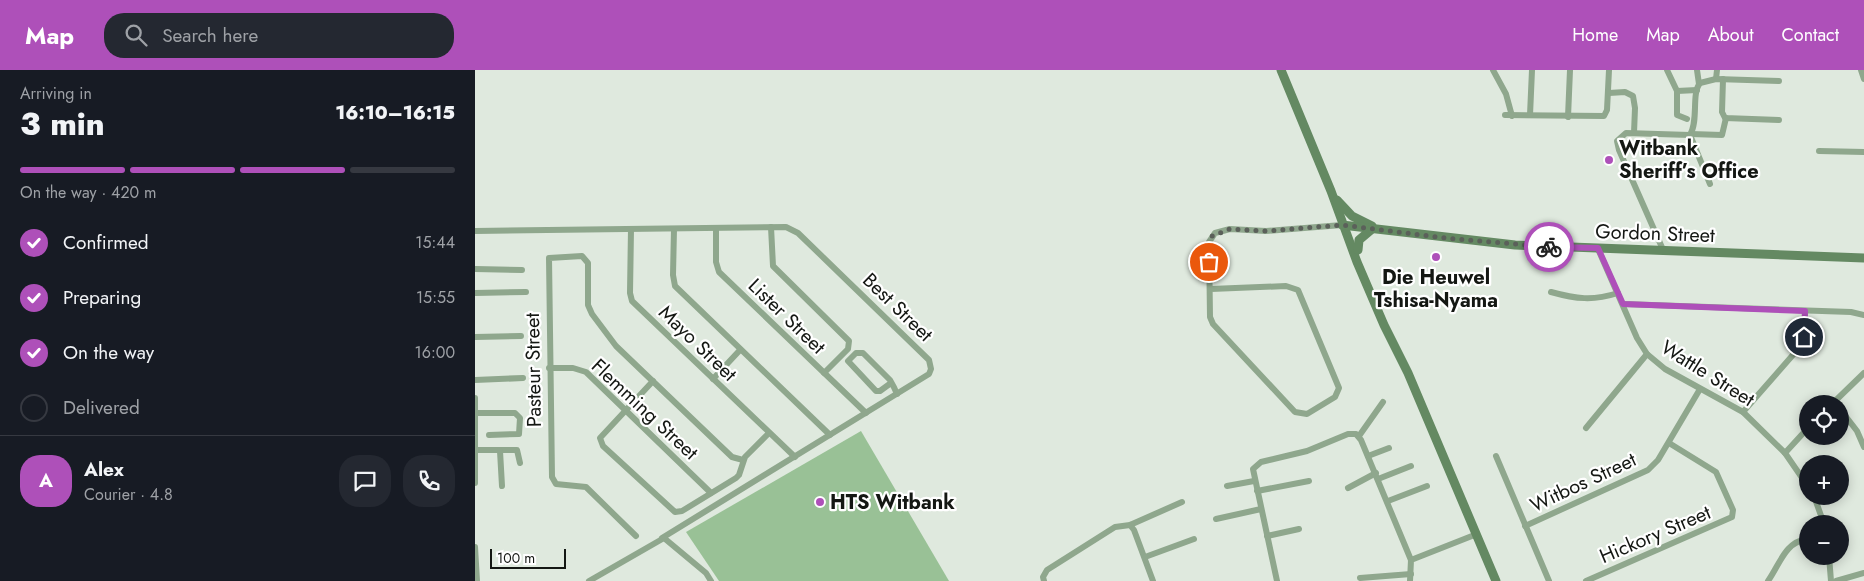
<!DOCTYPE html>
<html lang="en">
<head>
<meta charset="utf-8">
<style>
	:root { --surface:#171b24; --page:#242831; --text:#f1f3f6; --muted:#9ea1a6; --line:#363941; --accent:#ae50b9 }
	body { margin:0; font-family:Jost,sans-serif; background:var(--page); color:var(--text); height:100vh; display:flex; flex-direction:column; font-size:19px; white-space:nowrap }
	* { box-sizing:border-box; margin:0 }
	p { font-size:16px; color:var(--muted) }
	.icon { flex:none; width:28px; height:28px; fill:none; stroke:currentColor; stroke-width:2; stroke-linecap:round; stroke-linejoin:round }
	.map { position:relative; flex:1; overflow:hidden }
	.panel { display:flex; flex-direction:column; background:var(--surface); width:475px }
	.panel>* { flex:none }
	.tools { position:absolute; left:1324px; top:325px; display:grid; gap:10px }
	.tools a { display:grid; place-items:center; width:50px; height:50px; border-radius:50%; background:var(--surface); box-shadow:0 2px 12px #0003; font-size:25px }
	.scale { position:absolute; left:15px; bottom:12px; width:76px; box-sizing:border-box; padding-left:5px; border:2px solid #141713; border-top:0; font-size:14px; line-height:18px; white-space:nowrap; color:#141713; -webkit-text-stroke:4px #fff; paint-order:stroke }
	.pin { position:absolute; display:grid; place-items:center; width:42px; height:42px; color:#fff; margin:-21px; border:2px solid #fff; border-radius:50%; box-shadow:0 1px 5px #0007 }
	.courier { position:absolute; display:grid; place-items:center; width:50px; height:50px; margin:-25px; border:4px solid #ae50b9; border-radius:50%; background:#fff; color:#222; box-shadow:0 1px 6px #0007 }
	.overview em { font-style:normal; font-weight:800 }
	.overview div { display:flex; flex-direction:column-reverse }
	.overview { display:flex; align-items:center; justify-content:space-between; height:85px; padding:0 20px }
	h1 { font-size:32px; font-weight:800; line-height:38px }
	.bar { display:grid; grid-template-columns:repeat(4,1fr); gap:8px 5px; align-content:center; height:60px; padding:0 20px }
	.bar i { height:6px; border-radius:4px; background:var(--line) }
	.bar .active { background:var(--accent) }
	.bar p { grid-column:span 4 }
	.line { display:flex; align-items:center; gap:12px; padding:0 20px; border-top:1px solid var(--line) }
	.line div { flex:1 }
	.round { display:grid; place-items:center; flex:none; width:52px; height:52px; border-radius:20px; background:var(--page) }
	ol { padding:0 20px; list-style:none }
	li { display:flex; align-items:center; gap:15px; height:55px }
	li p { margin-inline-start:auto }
	li .icon { padding:5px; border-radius:50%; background:var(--accent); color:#fff; stroke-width:4 }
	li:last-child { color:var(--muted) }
	li i { width:28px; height:28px; border:2px solid var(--line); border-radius:50% }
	header { display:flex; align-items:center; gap:30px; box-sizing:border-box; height:70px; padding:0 25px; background:var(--accent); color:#fff }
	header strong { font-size:24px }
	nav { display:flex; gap:28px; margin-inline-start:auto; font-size:18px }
	.search { width:350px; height:45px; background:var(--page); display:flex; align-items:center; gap:12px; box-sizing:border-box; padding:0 18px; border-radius:20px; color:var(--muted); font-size:19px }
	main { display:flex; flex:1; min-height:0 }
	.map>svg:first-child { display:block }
	.green { fill:#99c196 }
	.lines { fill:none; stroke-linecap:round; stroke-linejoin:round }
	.street { stroke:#8fa78d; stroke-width:6 }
	.secondary { stroke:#648962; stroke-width:9 }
	.done { stroke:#5b605a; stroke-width:5; stroke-dasharray:0 9 }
	.route { stroke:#ae50b9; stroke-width:6 }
	.poi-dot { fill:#ae50b9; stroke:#fff; stroke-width:2 }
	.labels { text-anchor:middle; stroke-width:4.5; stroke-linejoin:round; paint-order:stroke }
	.poi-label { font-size:20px; font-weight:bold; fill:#141713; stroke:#fff; text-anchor:start }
	.street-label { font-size:20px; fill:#141713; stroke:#fff }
</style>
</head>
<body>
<header>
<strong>Map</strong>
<div class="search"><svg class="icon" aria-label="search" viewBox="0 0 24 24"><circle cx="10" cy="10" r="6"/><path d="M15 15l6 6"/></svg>Search here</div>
<nav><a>Home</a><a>Map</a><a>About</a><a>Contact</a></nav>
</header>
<main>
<section class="panel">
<div class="overview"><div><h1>3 min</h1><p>Arriving in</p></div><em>16:10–16:15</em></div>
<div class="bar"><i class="active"></i><i class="active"></i><i class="active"></i><i></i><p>On the way · 420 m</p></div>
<ol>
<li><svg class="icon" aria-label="check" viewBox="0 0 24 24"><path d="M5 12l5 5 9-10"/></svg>Confirmed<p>15:44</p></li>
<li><svg class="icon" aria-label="check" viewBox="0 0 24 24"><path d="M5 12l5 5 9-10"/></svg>Preparing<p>15:55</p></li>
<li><svg class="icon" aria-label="check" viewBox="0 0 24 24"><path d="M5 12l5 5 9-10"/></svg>On the way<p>16:00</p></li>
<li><i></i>Delivered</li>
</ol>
<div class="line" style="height:90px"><b class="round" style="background:var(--accent);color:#fff">A</b><div><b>Alex</b><p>Courier · 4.8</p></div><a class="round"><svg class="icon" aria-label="chat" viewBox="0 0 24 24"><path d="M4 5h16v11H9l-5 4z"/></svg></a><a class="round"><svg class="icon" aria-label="phone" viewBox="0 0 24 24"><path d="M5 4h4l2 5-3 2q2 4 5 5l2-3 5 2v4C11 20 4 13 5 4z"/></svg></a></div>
</section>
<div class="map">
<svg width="1389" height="511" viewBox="0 0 1389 511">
	<rect width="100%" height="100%" fill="#dfe9de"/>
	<path class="green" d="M386 361 474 511H244L211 462Z"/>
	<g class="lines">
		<g class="street">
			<path d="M1018 0 1031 24 1037 46"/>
			<path d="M1192 0 1202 21 1222 20"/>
			<path d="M1222 0 1224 14"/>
			<path d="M1386 0 1389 9"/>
			<path d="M1241 9 1242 0"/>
			<path d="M1248 9 1247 42 1250 48 1304 50"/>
			<path d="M1202 21V45L1212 49"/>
			<path d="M1134 23 1150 22 1158 26 1160 38 1159 63"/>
			<path d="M1030 45 1129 46 1132 40 1134 0"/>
			<path d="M1055 45 1057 0"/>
			<path d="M1093 47 1095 0"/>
			<path d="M1216 64 1247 65 1251 48"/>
			<path d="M1215 65C1224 50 1216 24 1225 13L1241 9 1304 11"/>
			<path d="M1215 65 1235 114"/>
			<path d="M1344 81 1389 82"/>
			<path d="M296 157 298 196 374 271 373 279 349 303"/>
			<path d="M241 158V192L244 202 391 343"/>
			<path d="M156 159 155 223 157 231 320 387"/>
			<path d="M199 159 198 205 200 216 355 365"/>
			<path d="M0 161 311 157 323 163 454 290 456 299 454 304 187 468"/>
			<path d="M1123 179 1162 268 1172 284 1190 299 1268 342 1310 383 1332 415"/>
			<path d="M1189 182 1144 80 1142 71 1151 63 1215 65"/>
			<path d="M0 199 47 200"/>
			<path d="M736 219 811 216 823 220 864 318 860 327 832 344 820 342 738 254 735 247 734 172 740 163 755 159 791 161 867 155"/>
			<path d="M1076 222C1101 229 1118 231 1143 223"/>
			<path d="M0 223 51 222"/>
			<path d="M1148 234 1376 242 1389 245"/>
			<path d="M0 267 46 266"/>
			<path d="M74 298H98L111 302 236 423"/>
			<path d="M238 309 265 280"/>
			<path d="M0 310 48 308"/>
			<path d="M178 311 125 368 128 376 200 442 207 441 261 408 264 405 270 387 294 363"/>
			<path d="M416 313 405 321H401L373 291 381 283H388L415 310C418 315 420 319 422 324"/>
			<path d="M0 328V413"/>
			<path d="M1357 334 1389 303"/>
			<path d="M1365 339 1382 361 1389 377"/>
			<path d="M1268 342 1324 278 1329 267 1330 241"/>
			<path d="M1 343H40L45 348 44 364 14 365"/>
			<path d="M1111 358 1172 284"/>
			<path d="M884 366 908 332"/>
			<path d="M0 380H42L45 393"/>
			<path d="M25 381 27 416"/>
			<path d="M1310 383 1332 359"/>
			<path d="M893 386 914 378"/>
			<path d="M1021 386 1074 511"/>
			<path d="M903 409 936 396"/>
			<path d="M752 416 779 411"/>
			<path d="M873 418 901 403"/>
			<path d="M782 421 834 411"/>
			<path d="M1339 426 1349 454"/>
			<path d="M913 431 952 416"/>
			<path d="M741 449 786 439"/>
			<path d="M655 455 659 460 678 511"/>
			<path d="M1050 456 1173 400 1183 390 1225 319"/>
			<path d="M161 466 111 417 81 414 77 407 74 188 107 186 113 193V235L117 244 141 276 257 387 268 390"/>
			<path d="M792 466 824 459"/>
			<path d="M0 477 2 511"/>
			<path d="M1354 486 1356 511"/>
			<path d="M670 487 719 469"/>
			<path d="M885 508 936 504"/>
			<path d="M114 511 189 468 231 503 236 511"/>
			<path d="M569 511 568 507 572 500 640 457 655 455 707 432"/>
			<path d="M802 511 778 399 786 392 832 381 873 364H881L886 370 936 490"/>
			<path d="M935 511 936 490 1002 464"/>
			<path d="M1111 511 1257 447 1258 440 1241 402 1194 373"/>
			<path d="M1293 511C1305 494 1310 472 1332 469"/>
			<path d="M1361 511 1389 503"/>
		</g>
		<g class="secondary">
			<path d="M806 0 856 121 882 192 909 255 933 303 1021 511"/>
			<path d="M862 130 877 146 897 156"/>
			<path d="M867 155 1040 175 1389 188"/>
			<path d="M883 180 884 170 897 159"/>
		</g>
	</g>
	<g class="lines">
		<path class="done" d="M734 192V172L737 166 755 159 791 161 867 155 970 168 1074 177"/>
		<path class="route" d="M1074 177 1123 178 1148 234 1330 241 1329 267"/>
	</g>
	<g class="poi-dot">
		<circle cx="1134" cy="90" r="5"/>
		<circle cx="961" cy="187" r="5"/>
		<circle cx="345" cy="432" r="5"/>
	</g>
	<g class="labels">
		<g class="poi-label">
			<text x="1144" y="85">Witbank<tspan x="1144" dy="23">Sheriff’s Office</tspan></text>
			<text x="961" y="214" text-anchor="middle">Die Heuwel<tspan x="961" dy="23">Tshisa-Nyama</tspan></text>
			<text x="355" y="439">HTS Witbank</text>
		</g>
		<g class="street-label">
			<text transform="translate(1180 163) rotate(2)" y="7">Gordon Street</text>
			<text transform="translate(423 237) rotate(44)" y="7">Best Street</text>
			<text transform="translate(312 246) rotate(44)" y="7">Lister Street</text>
			<text transform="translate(223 273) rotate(44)" y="7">Mayo Street</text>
			<text transform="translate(58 300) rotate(-91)" y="7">Pasteur Street</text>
			<text transform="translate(1233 303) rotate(32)" y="7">Wattle Street</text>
			<text transform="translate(170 339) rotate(43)" y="7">Flemming Street</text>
			<text transform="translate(1108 412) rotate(-25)" y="7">Witbos Street</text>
			<text transform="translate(1180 464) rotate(-23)" y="7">Hickory Street</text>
		</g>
	</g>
</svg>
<div class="tools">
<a><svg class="icon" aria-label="locate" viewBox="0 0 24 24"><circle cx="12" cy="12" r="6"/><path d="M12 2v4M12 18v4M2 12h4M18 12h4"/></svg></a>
<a>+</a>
<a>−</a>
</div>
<div class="scale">100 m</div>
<div class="pin" style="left:734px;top:192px;background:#ea580c"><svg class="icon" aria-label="bag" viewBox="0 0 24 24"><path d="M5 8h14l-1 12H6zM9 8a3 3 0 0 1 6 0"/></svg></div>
<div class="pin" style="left:1329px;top:267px;background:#1f2937"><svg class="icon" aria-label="home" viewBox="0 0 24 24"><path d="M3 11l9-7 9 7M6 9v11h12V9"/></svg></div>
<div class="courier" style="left:1074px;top:177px"><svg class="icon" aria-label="bike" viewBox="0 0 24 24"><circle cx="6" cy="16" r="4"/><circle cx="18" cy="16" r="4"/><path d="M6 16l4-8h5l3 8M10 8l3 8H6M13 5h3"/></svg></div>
</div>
</main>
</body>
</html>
